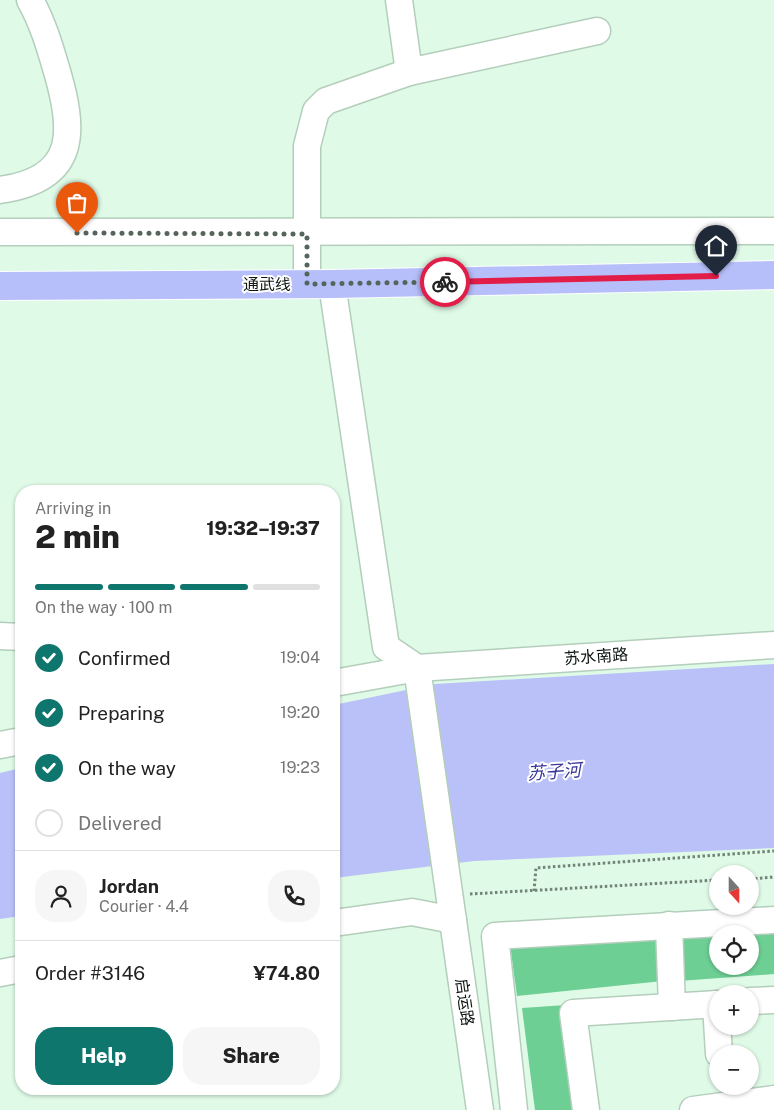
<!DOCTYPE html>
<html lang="en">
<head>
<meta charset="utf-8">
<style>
	:root { --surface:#fff; --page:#f6f6f6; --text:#222; --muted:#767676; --line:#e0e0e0; --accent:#0f766e }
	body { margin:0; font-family:"Public Sans","Noto Sans SC",sans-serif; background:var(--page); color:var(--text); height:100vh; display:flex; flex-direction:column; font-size:19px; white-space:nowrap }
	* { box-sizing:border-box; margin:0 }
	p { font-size:16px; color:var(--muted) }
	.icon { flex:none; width:28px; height:28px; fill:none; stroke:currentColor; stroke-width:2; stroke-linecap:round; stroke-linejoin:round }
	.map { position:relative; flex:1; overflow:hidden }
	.sheet { position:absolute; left:15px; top:485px; width:325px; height:610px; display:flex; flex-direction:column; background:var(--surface); border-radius:20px; box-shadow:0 1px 4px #0004 }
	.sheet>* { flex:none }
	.needle { width:32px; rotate:159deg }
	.fabs { position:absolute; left:709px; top:865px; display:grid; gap:10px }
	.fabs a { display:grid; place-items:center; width:50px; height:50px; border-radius:50%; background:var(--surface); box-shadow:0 1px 4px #0004; font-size:25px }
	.pin { position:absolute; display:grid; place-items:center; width:42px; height:42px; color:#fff; margin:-51px -21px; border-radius:50% 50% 50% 0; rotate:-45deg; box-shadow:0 0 5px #0007 }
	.pin .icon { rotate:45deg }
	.courier { position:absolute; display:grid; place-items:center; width:50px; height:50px; margin:-25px; border:4px solid #e11d48; border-radius:50%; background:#fff; color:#222; box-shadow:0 1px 6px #0007 }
	.headline em { font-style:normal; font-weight:800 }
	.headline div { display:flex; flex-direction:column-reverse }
	.headline { display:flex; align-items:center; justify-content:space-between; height:85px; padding:0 20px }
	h1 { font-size:32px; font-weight:800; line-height:38px }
	.bar { display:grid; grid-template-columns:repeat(4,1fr); gap:8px 5px; align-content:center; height:60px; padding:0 20px }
	.bar i { height:6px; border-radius:4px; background:var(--line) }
	.bar .on { background:var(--accent) }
	.bar p { grid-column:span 4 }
	.line { display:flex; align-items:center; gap:12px; padding:0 20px; border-top:1px solid var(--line) }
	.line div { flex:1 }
	.round { display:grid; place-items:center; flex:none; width:52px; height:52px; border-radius:20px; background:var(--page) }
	ol { padding:0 20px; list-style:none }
	li { display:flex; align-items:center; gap:15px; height:55px }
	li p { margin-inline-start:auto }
	li .icon { padding:5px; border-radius:50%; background:var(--accent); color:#fff; stroke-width:4 }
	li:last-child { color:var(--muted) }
	li i { width:28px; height:28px; border:2px solid var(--line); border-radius:50% }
	.button { display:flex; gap:10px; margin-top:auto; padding:10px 20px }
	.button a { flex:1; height:58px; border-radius:20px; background:var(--accent); color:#fff; font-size:20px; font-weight:800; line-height:58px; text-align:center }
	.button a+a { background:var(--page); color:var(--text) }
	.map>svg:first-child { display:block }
	.water { fill:#bac1f8 }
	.building { fill:#6dcf93; fill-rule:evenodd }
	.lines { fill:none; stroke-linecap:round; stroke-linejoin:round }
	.minor-casing { stroke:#b4cebc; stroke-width:29 }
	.highway-casing { stroke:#fff; stroke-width:30 }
	.path { stroke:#728377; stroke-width:3; stroke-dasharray:2.5 2.5; stroke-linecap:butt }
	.minor { stroke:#fff; stroke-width:26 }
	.highway { stroke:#b7bffa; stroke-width:28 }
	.done { stroke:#56655b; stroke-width:5; stroke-dasharray:0 9 }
	.route { stroke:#e11d48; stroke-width:6 }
	.labels { text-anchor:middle; stroke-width:4; stroke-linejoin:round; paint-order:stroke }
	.street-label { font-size:16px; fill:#0c150f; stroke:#fff }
	.water-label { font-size:18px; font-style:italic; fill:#3a379b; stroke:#fff }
</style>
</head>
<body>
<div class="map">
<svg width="774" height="1110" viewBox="0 0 774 1110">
	<rect width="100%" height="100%" fill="#dffae7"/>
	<g class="water">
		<path d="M774 664V848L474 861 334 878V705L435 684Z"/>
		<path d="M21 768V916L0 919V773Z"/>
	</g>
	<g class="building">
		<path d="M774 928V974L679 981 675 933ZM718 934H750V966H718Z"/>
		<path d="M661 933 663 981 517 996 510 945Z"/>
		<path d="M566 1005 580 1110H535L522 1008Z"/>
	</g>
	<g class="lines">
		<g class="minor-casing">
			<g id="minor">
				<path d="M399 0 409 72"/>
				<path d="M0 190C78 179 75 131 56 68 49 44 42 21 30 0"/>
				<path d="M0 232 774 231"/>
				<path d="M307 284V146L316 111 326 101 409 72 597 31"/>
				<path d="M332 284 386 647 417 668 480 1110"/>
				<path d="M0 636 21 637"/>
				<path d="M334 683 417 668 774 645"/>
				<path d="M0 745 21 741"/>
				<path d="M334 923 412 912 453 920"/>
				<path d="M669 925 672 1007"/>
				<path d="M0 973 21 969"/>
				<path d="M750 1001 774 1000"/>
				<path d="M716 1004 719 1054"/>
				<path d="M514 1110 495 936 774 920"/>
				<path d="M586 1110 573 1013 718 1004"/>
				<path d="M693 1110 774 1099"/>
			</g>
		</g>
		<g class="highway-casing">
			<path id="highway" d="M0 286 332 284 774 275"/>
		</g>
		<g class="path">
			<path d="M750 879 774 877"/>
			<path d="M534 891 536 868 774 851"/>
			<path d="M470 894 718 880"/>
		</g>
		<use href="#minor" class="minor"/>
		<use href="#highway" class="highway"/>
	</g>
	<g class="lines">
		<path class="done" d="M77 233 307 234V284L445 282"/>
		<path class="route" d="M445 282 716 276"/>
	</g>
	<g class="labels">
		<g class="street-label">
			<text x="267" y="290">通武线</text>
			<text transform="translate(596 656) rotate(-4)" y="6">苏水南路</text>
			<text transform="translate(465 1002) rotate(82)" y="6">启运路</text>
		</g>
		<g class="water-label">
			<text transform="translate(554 772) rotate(-4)" y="6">苏子河</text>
		</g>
	</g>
</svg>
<div class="fabs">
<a><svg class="needle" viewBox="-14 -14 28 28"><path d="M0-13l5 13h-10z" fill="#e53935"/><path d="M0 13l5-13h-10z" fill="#767676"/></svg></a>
<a><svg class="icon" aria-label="locate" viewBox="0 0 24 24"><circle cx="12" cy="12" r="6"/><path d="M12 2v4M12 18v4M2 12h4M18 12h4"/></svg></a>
<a>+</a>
<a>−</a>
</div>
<div class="pin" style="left:77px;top:233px;background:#ea580c"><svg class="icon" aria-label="bag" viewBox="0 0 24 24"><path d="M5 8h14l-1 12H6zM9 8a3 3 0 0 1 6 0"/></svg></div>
<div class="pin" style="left:716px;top:276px;background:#1f2937"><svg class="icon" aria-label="home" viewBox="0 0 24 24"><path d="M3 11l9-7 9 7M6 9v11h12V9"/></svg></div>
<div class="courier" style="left:445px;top:282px"><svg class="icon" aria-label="bike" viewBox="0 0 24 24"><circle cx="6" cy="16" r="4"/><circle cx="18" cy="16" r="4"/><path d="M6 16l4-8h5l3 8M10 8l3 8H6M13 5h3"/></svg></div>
<section class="sheet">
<div class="headline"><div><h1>2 min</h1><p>Arriving in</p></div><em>19:32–19:37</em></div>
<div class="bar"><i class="on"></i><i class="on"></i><i class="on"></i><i></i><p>On the way · 100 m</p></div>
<ol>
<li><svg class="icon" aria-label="check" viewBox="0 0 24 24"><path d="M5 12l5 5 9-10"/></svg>Confirmed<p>19:04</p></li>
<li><svg class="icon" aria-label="check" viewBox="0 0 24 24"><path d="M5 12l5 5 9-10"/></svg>Preparing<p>19:20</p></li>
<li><svg class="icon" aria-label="check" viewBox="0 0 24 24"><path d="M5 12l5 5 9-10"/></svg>On the way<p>19:23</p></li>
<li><i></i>Delivered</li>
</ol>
<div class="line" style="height:90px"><a class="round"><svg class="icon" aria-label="person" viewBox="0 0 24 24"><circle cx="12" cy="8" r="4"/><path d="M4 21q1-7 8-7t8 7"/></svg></a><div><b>Jordan</b><p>Courier · 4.4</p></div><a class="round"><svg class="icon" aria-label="phone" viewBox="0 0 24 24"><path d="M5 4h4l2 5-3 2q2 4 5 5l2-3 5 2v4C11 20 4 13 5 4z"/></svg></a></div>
<div class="line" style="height:65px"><div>Order #3146</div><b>¥74.80</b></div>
<div class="button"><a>Help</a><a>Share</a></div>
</section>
</div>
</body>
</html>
